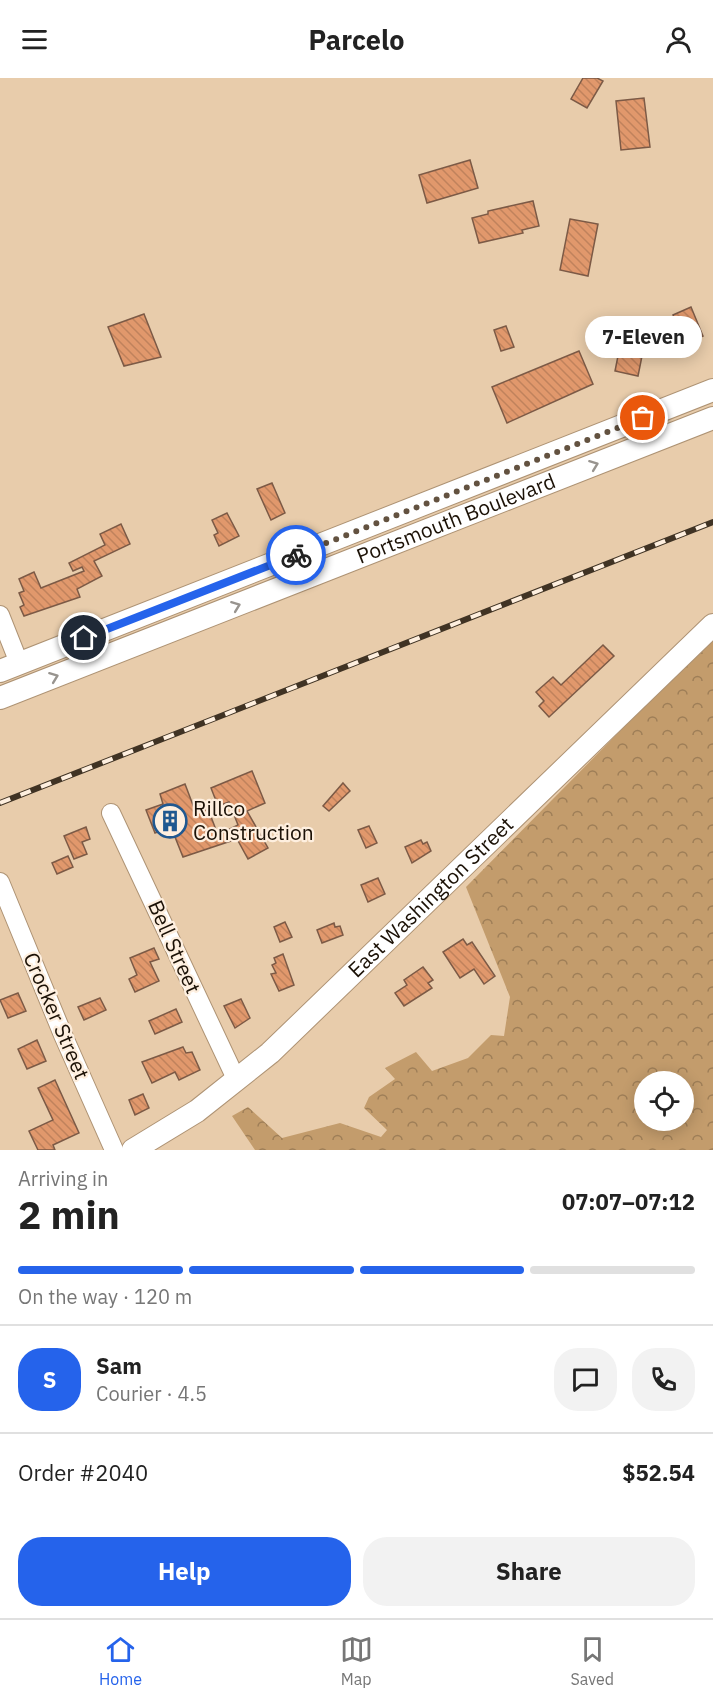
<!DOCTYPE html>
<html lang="en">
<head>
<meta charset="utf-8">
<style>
	:root { --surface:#fff; --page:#f2f2f2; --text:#222; --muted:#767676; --line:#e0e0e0; --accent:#2563eb }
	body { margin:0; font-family:"IBM Plex Sans",sans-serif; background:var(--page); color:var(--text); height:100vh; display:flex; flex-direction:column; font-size:22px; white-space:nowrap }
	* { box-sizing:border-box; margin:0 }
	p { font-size:20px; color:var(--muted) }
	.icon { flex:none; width:33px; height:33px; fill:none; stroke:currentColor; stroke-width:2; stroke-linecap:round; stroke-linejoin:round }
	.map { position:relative; height:1072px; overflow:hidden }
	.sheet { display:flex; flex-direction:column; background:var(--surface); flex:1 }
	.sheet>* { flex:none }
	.tools { position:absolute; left:634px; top:993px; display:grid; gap:12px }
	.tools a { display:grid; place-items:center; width:60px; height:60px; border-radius:50%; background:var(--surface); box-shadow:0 3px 15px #0003; font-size:30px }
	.pin { position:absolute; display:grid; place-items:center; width:51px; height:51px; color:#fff; margin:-26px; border:3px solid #fff; border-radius:50%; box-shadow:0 2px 6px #0007 }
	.courier { position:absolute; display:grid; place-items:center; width:60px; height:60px; margin:-30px; border:4px solid #2563eb; border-radius:50%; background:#fff; color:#222; box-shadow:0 2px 8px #0007 }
	.bubble { position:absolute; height:42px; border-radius:21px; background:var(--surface); box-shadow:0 3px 15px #0003; font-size:20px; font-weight:700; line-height:42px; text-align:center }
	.summary em { font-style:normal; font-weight:700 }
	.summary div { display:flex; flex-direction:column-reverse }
	.summary { display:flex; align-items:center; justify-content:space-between; height:102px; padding:0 18px }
	h1 { font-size:39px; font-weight:700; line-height:45px }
	.bar { display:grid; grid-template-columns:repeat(4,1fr); gap:9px 6px; align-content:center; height:72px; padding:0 18px }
	.bar i { height:8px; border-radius:4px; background:var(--line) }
	.bar .active { background:var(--accent) }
	.bar p { grid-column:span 4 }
	.line { display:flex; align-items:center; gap:15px; padding:0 18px; border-top:2px solid var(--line) }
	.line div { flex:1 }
	.round { display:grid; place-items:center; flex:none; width:63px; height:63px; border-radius:24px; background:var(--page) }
	.primary-button { display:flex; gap:12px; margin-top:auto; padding:12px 18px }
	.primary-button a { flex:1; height:69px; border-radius:24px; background:var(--accent); color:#fff; font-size:24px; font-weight:700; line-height:69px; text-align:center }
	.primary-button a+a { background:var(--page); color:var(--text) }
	header { display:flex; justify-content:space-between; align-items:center; height:78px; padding:0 18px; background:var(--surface); font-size:27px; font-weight:700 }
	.tab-bar { display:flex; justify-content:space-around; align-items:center; height:84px; border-top:2px solid var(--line); background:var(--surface); font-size:16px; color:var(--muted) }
	.tab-bar a { display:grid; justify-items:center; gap:3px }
	.tab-bar .active { color:var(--accent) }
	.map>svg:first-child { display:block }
	.forest { fill:url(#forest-crowns); fill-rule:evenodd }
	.building { fill:url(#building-back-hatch); stroke:#7c5a46; stroke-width:1.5 }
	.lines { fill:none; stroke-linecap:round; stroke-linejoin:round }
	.minor-casing { stroke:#ae9374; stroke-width:20 }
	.major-casing { stroke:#ae9374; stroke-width:24 }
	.minor { stroke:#fff; stroke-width:18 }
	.major { stroke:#fff; stroke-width:22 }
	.rail-casing { stroke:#403324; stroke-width:6 }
	.rail { stroke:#feefdf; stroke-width:4; stroke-dasharray:11; stroke-linecap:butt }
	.oneway { stroke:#98948f }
	.done { stroke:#635240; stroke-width:6; stroke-dasharray:0 10.8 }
	.route { stroke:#2563eb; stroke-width:8 }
	.labels { text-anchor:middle; stroke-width:4.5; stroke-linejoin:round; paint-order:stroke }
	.street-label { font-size:21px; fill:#1b1106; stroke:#feefdf }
	.poi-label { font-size:21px; fill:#1b1106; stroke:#feefdf; text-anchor:start }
</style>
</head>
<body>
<header><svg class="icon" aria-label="menu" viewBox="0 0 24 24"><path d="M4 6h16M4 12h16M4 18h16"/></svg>Parcelo<svg class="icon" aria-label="person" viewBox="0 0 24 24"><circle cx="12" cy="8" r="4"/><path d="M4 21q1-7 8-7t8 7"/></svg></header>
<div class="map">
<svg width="713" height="1072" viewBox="0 0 713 1072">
	<defs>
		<pattern id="forest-crowns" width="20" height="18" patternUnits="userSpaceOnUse" patternTransform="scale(1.5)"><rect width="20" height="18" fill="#c39c6c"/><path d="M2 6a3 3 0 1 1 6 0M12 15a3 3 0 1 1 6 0" fill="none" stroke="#9e7e57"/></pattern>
		<pattern id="building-back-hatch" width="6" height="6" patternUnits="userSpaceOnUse" patternTransform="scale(1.5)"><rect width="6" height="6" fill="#e1986c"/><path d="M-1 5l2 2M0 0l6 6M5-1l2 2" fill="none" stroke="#c0825c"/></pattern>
	</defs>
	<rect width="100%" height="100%" fill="#e8ccab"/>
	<path class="forest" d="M713 559V1072H255L232 1038 248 1029 282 1060 340 1045 381 1059 387 1052 364 1030 369 1019 395 1001 385 990 416 974 432 993 468 980 491 957 504 958 510 919 466 809ZM645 1004H684V1042H645Z"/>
	<g class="building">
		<path d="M583 0H597L603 3 587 30 571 21Z"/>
		<path d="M644 20 650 69 621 72 616 23Z"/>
		<path d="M470 82 478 110 427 125 419 97Z"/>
		<path d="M533 123 539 148 522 152 523 155 479 165 472 140 488 136V133Z"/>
		<path d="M570 141 598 146 588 198 560 192Z"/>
		<path d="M691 229 703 258 684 266 673 237Z"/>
		<path d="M144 236 161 279 124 288 108 249Z"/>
		<path d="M506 248 514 269 501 273 494 252Z"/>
		<path d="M622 258 645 263 638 298 615 293Z"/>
		<path d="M579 273 593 306 507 345 492 309Z"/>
		<path d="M272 405 285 435 271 442 257 411Z"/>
		<path d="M227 435 239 458 219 468 214 457 218 455 212 442Z"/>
		<path d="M121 446 130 466 94 483 102 498 77 511 80 519 24 538 20 529 24 527 19 515 24 513 19 501 34 494 41 510 84 493 82 489 73 493 69 485 105 467 100 456Z"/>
		<path d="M603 567 614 578 549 639 539 628 544 623 536 614 553 599 561 607Z"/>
		<path d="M252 693 265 725 247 733 268 770 248 781 237 761 183 779 171 749 155 755 146 732 163 726 160 716 185 706 196 735 208 731 218 757 238 747 229 724 218 728 211 710Z"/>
		<path d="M343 705 350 713 329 733 323 728Z"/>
		<path d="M369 748 377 765 366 770 358 752Z"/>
		<path d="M86 749 90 761 82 764 87 776 74 781 64 758Z"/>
		<path d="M421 762 423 766 427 764 431 773 412 785 405 769Z"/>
		<path d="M68 778 73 789 57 796 52 785Z"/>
		<path d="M378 800 385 816 368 824 361 807Z"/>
		<path d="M285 844 292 859 280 864 274 849Z"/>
		<path d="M334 845 335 849 340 848 343 857 322 865 317 852Z"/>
		<path d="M463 861 467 867 472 864 495 898 484 906 474 891 460 900 443 874Z"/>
		<path d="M154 870 159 881 150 884 159 903 135 914 129 901 137 897 130 880Z"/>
		<path d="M283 876 294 907 279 913 271 896 276 895 272 887 276 885 274 880Z"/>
		<path d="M423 889 433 902 428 905 432 910 404 928 395 915 407 907 404 902Z"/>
		<path d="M18 915 26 933 8 940 0 922Z"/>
		<path d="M100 920 106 932 84 942 78 929Z"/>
		<path d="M241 921 250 940 235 950 224 928Z"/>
		<path d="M176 931 182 944 155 956 149 943Z"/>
		<path d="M37 962 46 983 27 991 18 971Z"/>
		<path d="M183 969 186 975 192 974 200 992 179 1002 175 994 152 1005 142 984Z"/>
		<path d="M55 1002 79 1055 53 1067 55 1072H38L29 1053 53 1042 38 1010Z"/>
		<path d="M143 1016 149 1030 135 1037 129 1022Z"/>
	</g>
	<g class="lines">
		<g class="minor-casing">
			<g id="minor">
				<path d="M0 537 19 585"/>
				<path d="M111 735 237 1003"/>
				<path d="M0 804 63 957 114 1072"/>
			</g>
		</g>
		<g class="major-casing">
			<g id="major">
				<path d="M0 593 713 312"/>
				<path id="s1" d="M0 620 713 340"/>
				<path id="s2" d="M133 1072 197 1033 270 975 713 547"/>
			</g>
		</g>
		<use href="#minor" class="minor"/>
		<use href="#major" class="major"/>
		<g class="rail-casing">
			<path id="rail" d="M0 725 713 444"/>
		</g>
		<use href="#rail" class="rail"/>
	</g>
	<defs><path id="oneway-chevron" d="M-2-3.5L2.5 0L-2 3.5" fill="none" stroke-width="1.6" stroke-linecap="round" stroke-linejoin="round" transform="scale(1.5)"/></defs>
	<g class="oneway">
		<use href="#oneway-chevron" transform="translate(594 387) rotate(-21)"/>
		<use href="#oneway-chevron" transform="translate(236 528) rotate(-21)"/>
		<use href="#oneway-chevron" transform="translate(54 599) rotate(-21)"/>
	</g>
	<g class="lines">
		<path class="done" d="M296 477 643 340"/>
		<path class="route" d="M84 560 296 477"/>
	</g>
	<defs>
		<g id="building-ring" transform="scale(1.725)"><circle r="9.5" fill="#feefdf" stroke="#205890" stroke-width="1.5"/><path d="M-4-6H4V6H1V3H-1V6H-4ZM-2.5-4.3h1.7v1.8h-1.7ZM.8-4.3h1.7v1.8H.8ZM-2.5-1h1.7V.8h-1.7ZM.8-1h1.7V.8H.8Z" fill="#205890"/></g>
	</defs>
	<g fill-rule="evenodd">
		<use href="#building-ring" x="170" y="743"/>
	</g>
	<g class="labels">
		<g class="street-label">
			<text dy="7" stroke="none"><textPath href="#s1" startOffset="490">Portsmouth Boulevard</textPath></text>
			<text dy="7" stroke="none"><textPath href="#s2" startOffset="392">East Washington Street</textPath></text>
			<text transform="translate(174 869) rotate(66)" y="7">Bell Street</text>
			<text transform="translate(56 938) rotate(67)" y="7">Crocker Street</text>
		</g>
		<g class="poi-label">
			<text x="193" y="738">Rillco<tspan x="193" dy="24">Construction</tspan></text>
		</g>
	</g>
</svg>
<div class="tools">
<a><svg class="icon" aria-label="locate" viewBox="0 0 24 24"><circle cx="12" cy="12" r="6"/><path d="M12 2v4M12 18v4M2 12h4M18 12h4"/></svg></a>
</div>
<div class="pin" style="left:643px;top:340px;background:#ea580c"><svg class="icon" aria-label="bag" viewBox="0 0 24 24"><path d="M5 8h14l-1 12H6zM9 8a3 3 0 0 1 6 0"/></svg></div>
<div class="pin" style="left:84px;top:560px;background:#1f2937"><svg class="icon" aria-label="home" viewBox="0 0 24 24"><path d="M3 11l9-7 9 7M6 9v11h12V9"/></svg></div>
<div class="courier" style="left:296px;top:477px"><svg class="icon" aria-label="bike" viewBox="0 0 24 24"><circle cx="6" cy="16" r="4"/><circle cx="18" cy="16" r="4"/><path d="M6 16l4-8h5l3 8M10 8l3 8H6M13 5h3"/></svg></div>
<div class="bubble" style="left:585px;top:238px;width:117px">7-Eleven</div>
</div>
<section class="sheet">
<div class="summary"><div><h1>2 min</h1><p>Arriving in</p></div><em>07:07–07:12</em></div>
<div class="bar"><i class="active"></i><i class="active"></i><i class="active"></i><i></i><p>On the way · 120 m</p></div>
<div class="line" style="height:108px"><b class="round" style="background:var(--accent);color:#fff">S</b><div><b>Sam</b><p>Courier · 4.5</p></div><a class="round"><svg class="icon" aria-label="chat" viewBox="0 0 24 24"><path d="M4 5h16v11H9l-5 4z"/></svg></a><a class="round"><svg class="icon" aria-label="phone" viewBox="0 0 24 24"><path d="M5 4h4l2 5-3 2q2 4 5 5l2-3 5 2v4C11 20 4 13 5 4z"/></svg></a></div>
<div class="line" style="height:78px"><div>Order #2040</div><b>$52.54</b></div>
<div class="primary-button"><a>Help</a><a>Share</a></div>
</section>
<nav class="tab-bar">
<a class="active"><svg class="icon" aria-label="home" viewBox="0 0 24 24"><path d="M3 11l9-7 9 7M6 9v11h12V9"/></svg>Home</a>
<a><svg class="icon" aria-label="map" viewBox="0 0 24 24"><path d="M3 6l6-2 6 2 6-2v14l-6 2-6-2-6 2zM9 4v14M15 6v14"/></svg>Map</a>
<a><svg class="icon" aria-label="saved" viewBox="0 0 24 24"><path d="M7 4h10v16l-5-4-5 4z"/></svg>Saved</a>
</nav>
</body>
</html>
